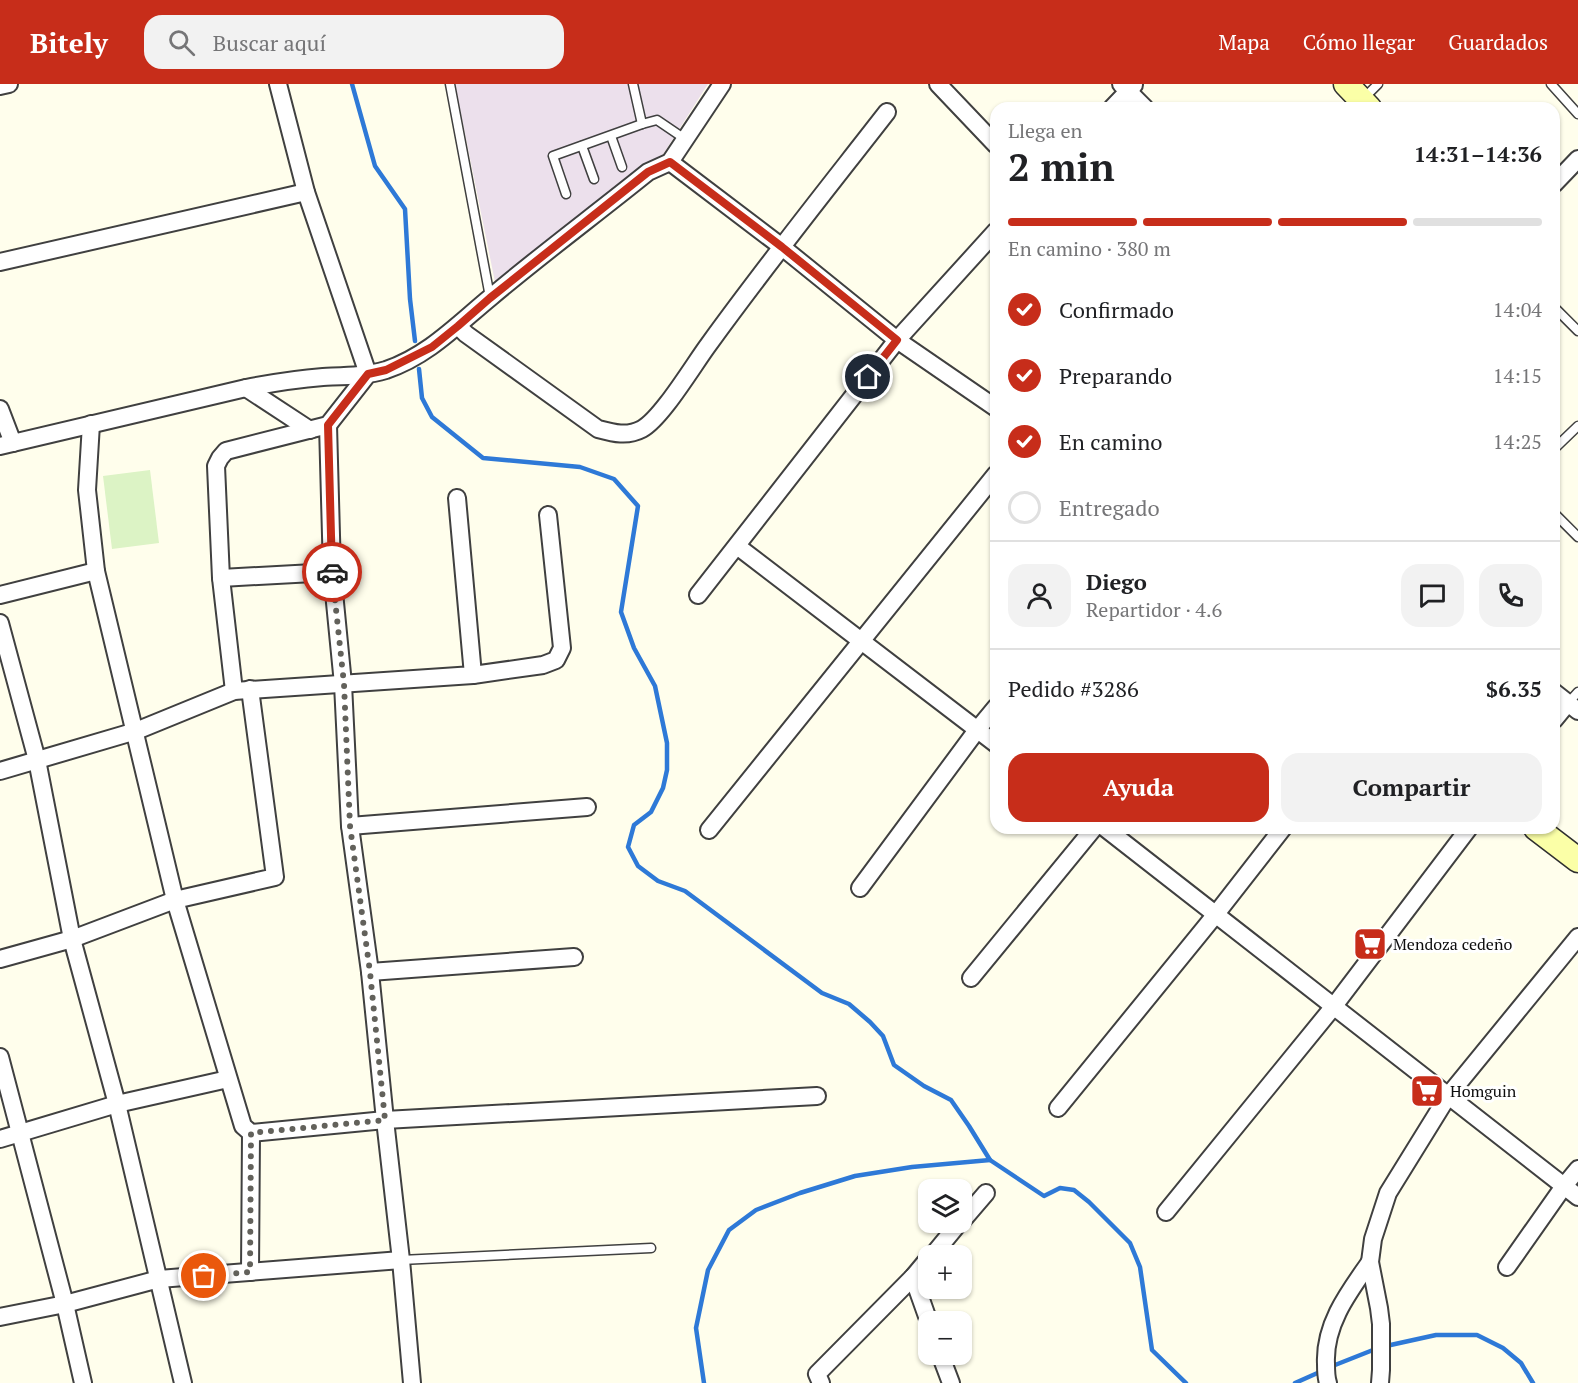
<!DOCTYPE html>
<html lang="es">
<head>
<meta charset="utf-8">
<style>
	:root { --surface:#fff; --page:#f2f2f2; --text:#202124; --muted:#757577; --line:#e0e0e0; --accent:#c72d1a }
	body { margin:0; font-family:"PT Serif",serif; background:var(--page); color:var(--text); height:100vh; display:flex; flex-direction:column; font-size:22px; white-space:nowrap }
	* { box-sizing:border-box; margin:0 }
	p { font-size:20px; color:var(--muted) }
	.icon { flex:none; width:33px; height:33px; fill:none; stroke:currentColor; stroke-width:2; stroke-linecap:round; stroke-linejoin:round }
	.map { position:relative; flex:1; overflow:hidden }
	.sheet { position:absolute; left:990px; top:18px; width:570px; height:732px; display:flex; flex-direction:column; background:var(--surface); border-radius:18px; box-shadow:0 2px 4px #0004 }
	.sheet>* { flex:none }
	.controls { position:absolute; left:918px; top:1095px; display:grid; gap:12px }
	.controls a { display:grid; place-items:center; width:54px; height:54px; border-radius:12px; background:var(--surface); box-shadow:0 2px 4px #0004; font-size:30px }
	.pin { position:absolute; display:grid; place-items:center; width:51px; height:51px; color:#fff; margin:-26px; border:3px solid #fff; border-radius:50%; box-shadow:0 2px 6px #0007 }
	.courier { position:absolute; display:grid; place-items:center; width:60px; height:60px; margin:-30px; border:4px solid #c72d1a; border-radius:50%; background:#fff; color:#222; box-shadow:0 2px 8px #0007 }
	.summary em { font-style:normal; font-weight:700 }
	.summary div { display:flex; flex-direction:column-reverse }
	.summary { display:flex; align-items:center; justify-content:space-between; height:102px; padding:0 18px }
	h1 { font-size:39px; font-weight:700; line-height:45px }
	.bar { display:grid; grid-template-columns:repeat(4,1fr); gap:9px 6px; align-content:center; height:72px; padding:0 18px }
	.bar i { height:8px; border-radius:4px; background:var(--line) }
	.bar .on { background:var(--accent) }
	.bar p { grid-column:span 4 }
	.line { display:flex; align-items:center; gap:15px; padding:0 18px; border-top:2px solid var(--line) }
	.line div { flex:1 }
	.round { display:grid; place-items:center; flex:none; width:63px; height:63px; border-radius:18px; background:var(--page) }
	ol { padding:0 18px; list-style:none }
	li { display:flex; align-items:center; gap:18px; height:66px }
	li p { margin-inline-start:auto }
	li .icon { padding:6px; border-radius:50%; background:var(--accent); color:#fff; stroke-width:4 }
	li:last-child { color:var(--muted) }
	li i { width:33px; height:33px; border:3px solid var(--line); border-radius:50% }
	.primary-button { display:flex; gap:12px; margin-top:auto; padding:12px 18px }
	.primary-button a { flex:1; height:69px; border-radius:18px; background:var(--accent); color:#fff; font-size:24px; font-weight:700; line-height:69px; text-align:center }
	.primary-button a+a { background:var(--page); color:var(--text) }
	header { display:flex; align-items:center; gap:36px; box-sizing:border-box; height:84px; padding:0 30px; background:var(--accent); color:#fff }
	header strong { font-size:28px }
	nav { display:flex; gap:33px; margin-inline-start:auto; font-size:21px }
	.search { width:420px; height:54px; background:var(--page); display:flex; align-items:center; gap:15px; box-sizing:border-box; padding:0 21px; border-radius:18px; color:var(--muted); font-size:22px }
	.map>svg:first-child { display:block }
	.industrial { fill:#ece0ec }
	.pitch { fill:#dcf3c5 }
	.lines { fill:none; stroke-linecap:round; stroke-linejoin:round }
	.stream { stroke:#2e79d7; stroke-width:4.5 }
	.lane-casing { stroke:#404040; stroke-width:11 }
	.street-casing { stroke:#404040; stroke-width:20 }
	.secondary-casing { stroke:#2f2f2f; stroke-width:27 }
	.lane { stroke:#fff; stroke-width:8 }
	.street { stroke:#fff; stroke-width:16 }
	.secondary { stroke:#fbffa7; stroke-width:24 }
	.done { stroke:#62615b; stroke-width:6; stroke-dasharray:0 10.8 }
	.route { stroke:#c72d1a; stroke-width:8 }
	.labels { text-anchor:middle; stroke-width:6; stroke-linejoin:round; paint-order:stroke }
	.poi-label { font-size:16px; fill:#0d0d0d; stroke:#fff; text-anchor:start }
</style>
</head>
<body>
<header>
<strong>Bitely</strong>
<div class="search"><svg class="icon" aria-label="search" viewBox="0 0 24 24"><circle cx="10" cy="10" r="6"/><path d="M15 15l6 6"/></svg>Buscar aquí</div>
<nav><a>Mapa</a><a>Cómo llegar</a><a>Guardados</a></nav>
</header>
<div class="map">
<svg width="1578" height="1299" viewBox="0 0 1578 1299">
	<rect width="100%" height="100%" fill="#fffeec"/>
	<path class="industrial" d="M455 0H708L662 72 495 198Z"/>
	<path class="pitch" d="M150 386 159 459 112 465 103 392Z"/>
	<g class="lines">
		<g class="stream">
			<path d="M352 0 375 82 405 125 410 215 415 257"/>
			<path d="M419 285 422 314 432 333 483 374 580 383 614 395 638 422 621 528 634 564 655 602 667 659V686L663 704 651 728 634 741 628 763 638 782 658 797 685 807 822 909 849 920 870 938 883 952 894 981 924 1002 951 1016 969 1042 990 1076 1044 1112 1060 1104 1074 1106 1089 1118 1130 1159 1140 1183 1152 1266 1186 1299"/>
			<path d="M1386 1262 1436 1251H1477L1503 1264 1521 1279 1533 1299"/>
			<path d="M1330 1283 1378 1264"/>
			<path d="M704 1299 696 1244 708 1186 729 1146 756 1126 800 1109 855 1092 912 1083 990 1076"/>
			<path d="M1295 1299 1322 1287"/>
		</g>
		<g class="lane-casing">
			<g id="lane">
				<path d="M450 0 490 213"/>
				<path d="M633 0 642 40 657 36 685 55"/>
				<path d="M1551 0 1578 30"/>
				<path d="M1363 15 1378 0"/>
				<path d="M611 52 622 83"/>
				<path d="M582 62 594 95"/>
				<path d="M566 110 553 72 642 40"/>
				<path d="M1554 223 1578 247"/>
				<path d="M1554 365 1578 342"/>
				<path d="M1555 430 1578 453"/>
				<path d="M1568 619 1578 608"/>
				<path d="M401 1176 651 1164"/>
			</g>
		</g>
		<g class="street-casing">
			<g id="street">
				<path d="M278 0 306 108 368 290"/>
				<path d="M938 0 996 61"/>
				<path d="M1121 0 1145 24"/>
				<path d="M0 2 9 0"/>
				<path d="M1112 24 1134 1"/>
				<path d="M670 78 782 163 897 256 996 324"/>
				<path d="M1554 100 1578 75"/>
				<path d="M0 178 306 108"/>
				<path d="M458 242 466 250 598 345C613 349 627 353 642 345 662 334 694 280 709 260 766 181 827 105 887 28"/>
				<path d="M246 304 310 346"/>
				<path d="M0 325 13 359"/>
				<path d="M328 341 332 488 343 600 350 742 370 888 385 1036 401 1176 412 1299"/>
				<path d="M0 362 246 304C272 299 297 295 323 293 344 292 366 292 386 286 428 272 458 240 491 213 542 170 596 130 648 88L670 78 722 0"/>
				<path d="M737 462 996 660"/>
				<path d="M96 487 175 816 243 1042 251 1049 385 1036 817 1012"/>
				<path d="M221 494 332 488"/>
				<path d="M0 511 96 487 87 406 91 340"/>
				<path d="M698 511 897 256 996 147"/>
				<path d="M0 539 37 676 72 855 117 1020 183 1299"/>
				<path d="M473 591 543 581 556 576 562 564 548 431"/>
				<path d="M234 607 221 494 216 382 220 374 226 367 328 341 368 290"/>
				<path d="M1554 608 1578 627"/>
				<path d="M1554 636 1568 619"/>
				<path d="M0 687 136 647 234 607 473 591 457 414"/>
				<path d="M350 742 587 723"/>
				<path d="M1105 744 1578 1113"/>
				<path d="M709 746 996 390"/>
				<path d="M860 804 977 646 996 623"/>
				<path d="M0 875 72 855 175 816 275 793 250 605"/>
				<path d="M370 888 574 873"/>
				<path d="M971 894 1094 744"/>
				<path d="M0 973 65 1220 83 1299"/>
				<path d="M1058 1024 1216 830 1283 744"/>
				<path d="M0 1055 117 1020 228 995"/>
				<path d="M1166 1128 1334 922 1469 744"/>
				<path d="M962 1137 986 1109"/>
				<path d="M932 1172 960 1138"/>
				<path d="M1507 1183 1564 1102 1578 1085"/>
				<path d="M250 1188 251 1049"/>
				<path d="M913 1193 929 1238"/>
				<path d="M0 1233 65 1220 159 1195 401 1176"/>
				<path d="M940 1270 951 1299"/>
				<path d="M821 1299 817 1290 913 1193 928 1175"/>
				<path d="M1328 1299C1326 1293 1326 1287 1326 1280 1324 1241 1348 1209 1370 1178"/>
				<path d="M1380 1299 1381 1286V1240L1379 1224 1370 1178 1373 1155 1388 1109 1448 1012 1578 853"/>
			</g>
		</g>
		<g class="secondary-casing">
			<g id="secondary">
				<path d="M1346 0 1369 24"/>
				<path d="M1536 744 1578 776"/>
			</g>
		</g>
		<use href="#lane" class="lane"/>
		<use href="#street" class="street"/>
		<use href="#secondary" class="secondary"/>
	</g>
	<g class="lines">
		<path class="done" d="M204 1192 250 1188 251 1049 385 1036 370 888 350 742 344 600 332 488"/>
		<path class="route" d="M332 488 328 341 368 290 386 286 432 263 458 242 490 214 648 88 670 78 782 163 897 256 868 293"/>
	</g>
	<defs>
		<g id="supermarket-square" transform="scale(1.725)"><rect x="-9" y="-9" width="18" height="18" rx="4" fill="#c72d1a" stroke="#fff"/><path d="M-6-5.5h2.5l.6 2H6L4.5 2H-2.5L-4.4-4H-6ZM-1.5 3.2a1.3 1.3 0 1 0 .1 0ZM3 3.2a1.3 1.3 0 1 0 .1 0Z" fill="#fff"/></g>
	</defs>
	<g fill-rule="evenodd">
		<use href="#supermarket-square" x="1370" y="860"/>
		<use href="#supermarket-square" x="1427" y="1007"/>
	</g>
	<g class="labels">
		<g class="poi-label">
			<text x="1393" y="866">Mendoza cedeño</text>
			<text x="1450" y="1013">Homguin</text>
		</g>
	</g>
</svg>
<div class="controls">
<a><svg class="icon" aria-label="layers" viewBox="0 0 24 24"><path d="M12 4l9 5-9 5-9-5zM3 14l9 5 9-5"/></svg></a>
<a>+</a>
<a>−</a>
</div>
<div class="pin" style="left:204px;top:1192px;background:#ea580c"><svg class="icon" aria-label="bag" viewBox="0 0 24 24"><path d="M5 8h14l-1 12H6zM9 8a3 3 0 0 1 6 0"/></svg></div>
<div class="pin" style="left:868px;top:293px;background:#1f2937"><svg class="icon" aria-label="home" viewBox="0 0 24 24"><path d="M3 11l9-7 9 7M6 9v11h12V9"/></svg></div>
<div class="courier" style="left:332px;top:488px"><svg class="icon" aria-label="car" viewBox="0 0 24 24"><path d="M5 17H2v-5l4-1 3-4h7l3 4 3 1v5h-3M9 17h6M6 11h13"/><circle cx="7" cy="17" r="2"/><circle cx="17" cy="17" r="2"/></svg></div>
<section class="sheet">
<div class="summary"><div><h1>2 min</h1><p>Llega en</p></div><em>14:31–14:36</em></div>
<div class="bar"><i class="on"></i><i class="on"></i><i class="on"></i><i></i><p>En camino · 380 m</p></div>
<ol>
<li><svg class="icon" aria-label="check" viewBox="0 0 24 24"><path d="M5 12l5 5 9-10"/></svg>Confirmado<p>14:04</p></li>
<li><svg class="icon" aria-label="check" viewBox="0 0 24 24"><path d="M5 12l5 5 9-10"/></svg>Preparando<p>14:15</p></li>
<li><svg class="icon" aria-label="check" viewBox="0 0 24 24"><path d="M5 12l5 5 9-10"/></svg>En camino<p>14:25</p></li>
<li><i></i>Entregado</li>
</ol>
<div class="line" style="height:108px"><a class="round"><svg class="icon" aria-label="person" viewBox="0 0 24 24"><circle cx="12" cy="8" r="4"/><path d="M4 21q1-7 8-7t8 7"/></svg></a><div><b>Diego</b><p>Repartidor · 4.6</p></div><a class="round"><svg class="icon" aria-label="chat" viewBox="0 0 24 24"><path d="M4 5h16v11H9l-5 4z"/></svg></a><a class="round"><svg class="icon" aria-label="phone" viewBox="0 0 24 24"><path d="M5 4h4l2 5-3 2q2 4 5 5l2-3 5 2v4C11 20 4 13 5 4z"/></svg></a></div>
<div class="line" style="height:78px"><div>Pedido #3286</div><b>$6.35</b></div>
<div class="primary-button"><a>Ayuda</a><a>Compartir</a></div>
</section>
</div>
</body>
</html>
